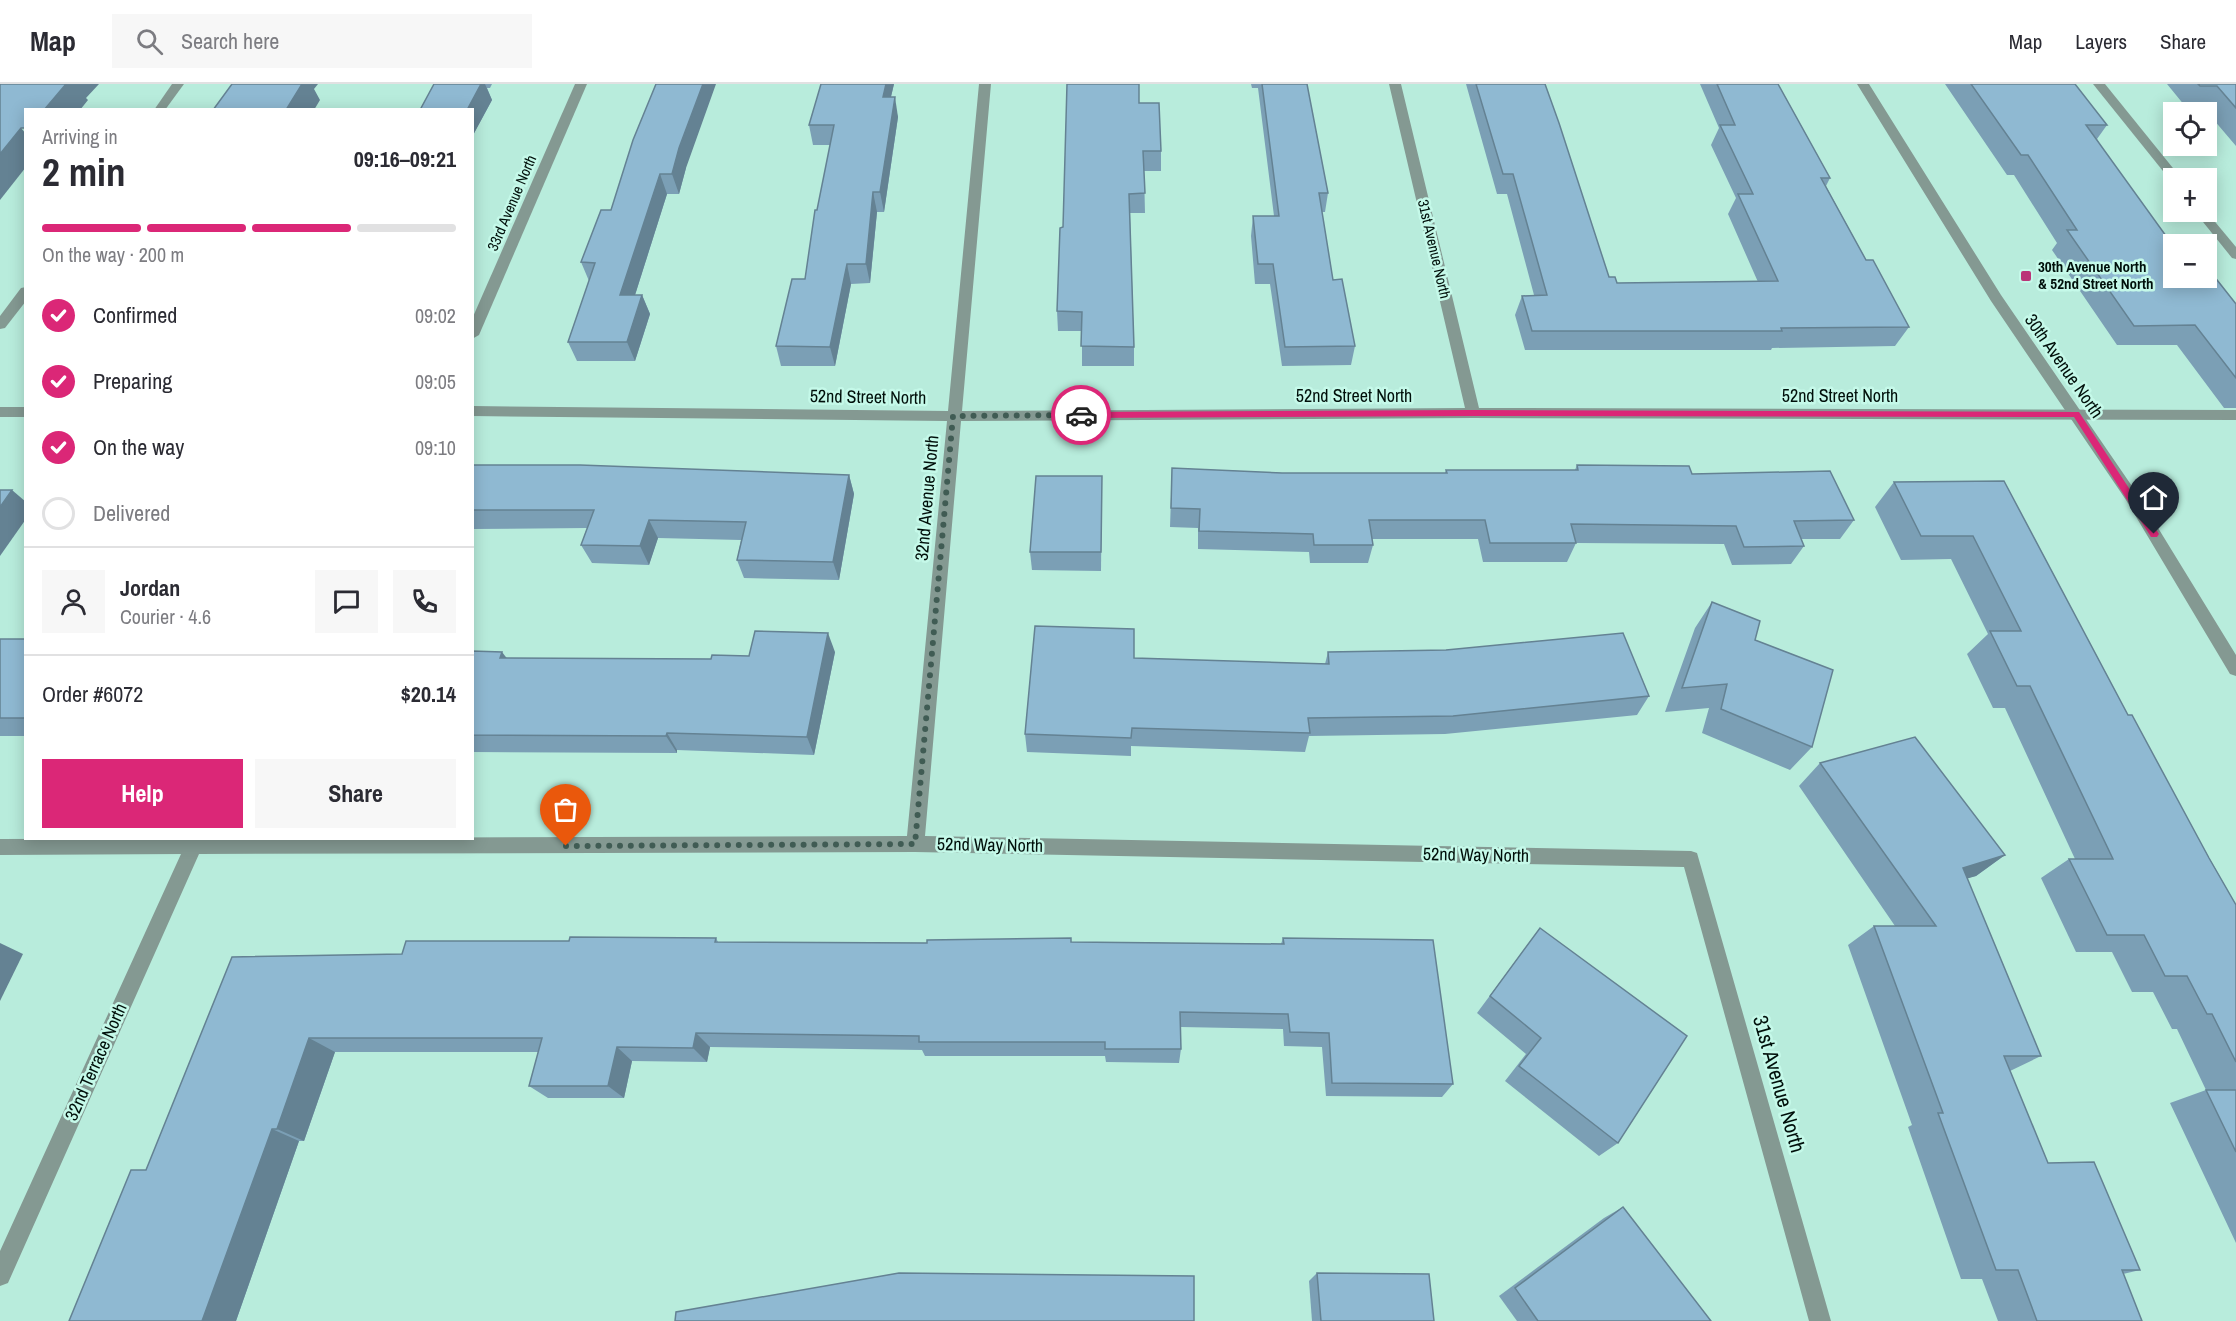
<!DOCTYPE html>
<html lang="en">
<head>
<meta charset="utf-8">
<style>
	:root { --surface:#fff; --page:#f7f7f7; --text:#2b2b33; --muted:#7c7c81; --line:#e1e1e2; --accent:#db2777 }
	body { margin:0; font-family:"Archivo Narrow",sans-serif; background:var(--page); color:var(--text); height:100vh; display:flex; flex-direction:column; font-size:22px; white-space:nowrap }
	* { box-sizing:border-box; margin:0 }
	p { font-size:20px; color:var(--muted) }
	.icon { flex:none; width:33px; height:33px; fill:none; stroke:currentColor; stroke-width:2; stroke-linecap:round; stroke-linejoin:round }
	.map { position:relative; flex:1; overflow:hidden }
	.side { position:absolute; left:24px; top:24px; width:450px; height:732px; display:flex; flex-direction:column; background:var(--surface); border-radius:0px; box-shadow:0 3px 15px #0003 }
	.side>* { flex:none }
	.buttons { position:absolute; left:2163px; top:18px; display:grid; gap:12px }
	.buttons a { display:grid; place-items:center; width:54px; height:54px; border-radius:0px; background:var(--surface); box-shadow:0 3px 15px #0003; font-size:30px }
	.pin { position:absolute; display:grid; place-items:center; width:51px; height:51px; color:#fff; margin:-62px -26px; border-radius:50% 50% 50% 0; rotate:-45deg; box-shadow:0 0 6px #0007 }
	.pin .icon { rotate:45deg }
	.courier { position:absolute; display:grid; place-items:center; width:60px; height:60px; margin:-30px; border:4px solid #db2777; border-radius:50%; background:#fff; color:#222; box-shadow:0 2px 8px #0007 }
	.summary em { font-style:normal; font-weight:700 }
	.summary div { display:flex; flex-direction:column-reverse }
	.summary { display:flex; align-items:center; justify-content:space-between; height:102px; padding:0 18px }
	h1 { font-size:39px; font-weight:700; line-height:45px }
	.bar { display:grid; grid-template-columns:repeat(4,1fr); gap:9px 6px; align-content:center; height:72px; padding:0 18px }
	.bar i { height:8px; border-radius:4px; background:var(--line) }
	.bar .active { background:var(--accent) }
	.bar p { grid-column:span 4 }
	.line { display:flex; align-items:center; gap:15px; padding:0 18px; border-top:2px solid var(--line) }
	.line div { flex:1 }
	.round { display:grid; place-items:center; flex:none; width:63px; height:63px; border-radius:0px; background:var(--page) }
	ol { padding:0 18px; list-style:none }
	li { display:flex; align-items:center; gap:18px; height:66px }
	li p { margin-inline-start:auto }
	li .icon { padding:6px; border-radius:50%; background:var(--accent); color:#fff; stroke-width:4 }
	li:last-child { color:var(--muted) }
	li i { width:33px; height:33px; border:3px solid var(--line); border-radius:50% }
	.primary-button { display:flex; gap:12px; margin-top:auto; padding:12px 18px }
	.primary-button a { flex:1; height:69px; border-radius:0px; background:var(--accent); color:#fff; font-size:24px; font-weight:700; line-height:69px; text-align:center }
	.primary-button a+a { background:var(--page); color:var(--text) }
	header { display:flex; align-items:center; gap:36px; box-sizing:border-box; height:84px; padding:0 30px; background:var(--surface); border-bottom:2px solid var(--line) }
	header strong { font-size:28px }
	nav { display:flex; gap:33px; margin-inline-start:auto; font-size:21px }
	.search { width:420px; height:54px; background:var(--page); display:flex; align-items:center; gap:15px; box-sizing:border-box; padding:0 21px; border-radius:0px; color:var(--muted); font-size:22px }
	.map>svg:first-child { display:block }
	.lines { fill:none; stroke-linecap:round; stroke-linejoin:round }
	.service { fill:#849992; fill-rule:evenodd }
	.minor { fill:#849992; fill-rule:evenodd }
	.tertiary { fill:#849992; fill-rule:evenodd }
	.wall { fill:#7b9fb5 }
	.shaded-wall { fill:#648293 }
	.building { fill:#8fb9d2; stroke:#648293; stroke-width:1.5 }
	.route { fill:#db2777 }
	.done { stroke:#405c54; stroke-width:6; stroke-dasharray:0 10.8 }
	.poi-dot { fill:#ba3578; stroke:#c5f9e9; stroke-width:2 }
	.labels { text-anchor:middle; stroke-width:5; stroke-linejoin:round; paint-order:stroke }
	.far-street-label { font-size:15px; fill:#000f0a; stroke:#c5f9e9 }
	.far-poi-label { font-size:15px; font-weight:bold; fill:#000f0a; stroke:#c5f9e9; text-anchor:start }
	.street-label { font-size:18px; fill:#000f0a; stroke:#c5f9e9 }
	.near-street-label { font-size:21px; fill:#000f0a; stroke:#c5f9e9 }
</style>
</head>
<body>
<header>
<strong>Map</strong>
<div class="search"><svg class="icon" aria-label="search" viewBox="0 0 24 24"><circle cx="10" cy="10" r="6"/><path d="M15 15l6 6"/></svg>Search here</div>
<nav><a>Map</a><a>Layers</a><a>Share</a></nav>
</header>
<div class="map">
<svg width="2236" height="1237" viewBox="0 0 2236 1237">
	<rect width="100%" height="100%" fill="#b8ecdc"/>
	<g class="lines">
		<g class="service">
			<path d="M2093 0H2105L2181 94 2171 97Z"/>
			<path d="M2206 127 2236 163V175L2232 174 2195 128Z"/>
		</g>
		<g class="minor">
			<path d="M172 0H184L165 26H154Z"/>
			<path d="M575 0H587L479 251 472 255V235Z"/>
			<path d="M979 0H991L962 327 1465 324 1389 0H1401L1479 324 2236 326V336L1473 334 961 337 925 752 1691 767 1697 769 1831 1237H1809L1684 783 915 768 199 770 8 1199 0 1202V1167L181 770 0 771V755L907 752 947 337 472 332V322L948 327Z"/>
			<path d="M26 203V217L5 244 0 245V232L21 204Z"/>
			<rect x="0" y="323" width="26" height="10"/>
		</g>
		<path class="tertiary" d="M1857 0H1869L2001 211 2136 408 2236 571V592L2230 590 2126 416 1991 217Z"/>
	</g>
	<g class="wall">
		<path d="M434 0H492L490 4H487L492 16 472 53V26Z"/>
		<path d="M656 0 686 84 679 110H667L635 211H642L650 230 635 277H577L568 258 589 197 581 178 611 126Z"/>
		<path d="M821 0H894L891 13 898 33 884 128H877L870 199 851 200 835 282H781L776 262 805 195 830 61H813L809 41Z"/>
		<path d="M1251 0H1307L1328 109 1325 128H1322L1333 196 1355 262 1351 281 1282 282 1270 200H1255L1251 152 1253 132H1274L1258 4H1252Z"/>
		<path d="M1466 0H1545L1609 193 1617 199 1758 198 1728 130 1736 114 1711 61 1719 44 1700 0H1778L1830 94 1826 102 1866 176 1909 243 1895 262 1772 264 1771 266H1525L1515 231 1522 212 1534 211 1507 110H1497Z"/>
		<path d="M1945 0H2075L2107 41 2097 55 2174 194 2236 220V324H2224L2177 261H2117L2052 166 2057 159 2014 91H2007Z"/>
		<path d="M2167 0H2236V62L2202 22H2185Z"/>
		<path d="M1139 19 1161 67V87H1144L1145 129H1130L1134 263V282H1082V247H1058L1057 227 1063 143Z"/>
		<path d="M472 381 849 391 854 410 839 496 744 494 737 476 741 456 658 454 649 481 592 479 581 461 587 444 472 445Z"/>
		<path d="M1577 381 1692 390 1854 436 1840 455H1801L1804 462 1791 480 1732 481 1724 460 1576 459 1567 478H1483L1478 455H1372L1373 461 1368 479H1310L1309 468 1198 465V444L1170 443 1172 384 1282 389H1445L1446 386H1575Z"/>
		<path d="M1102 392 1101 487 1032 486 1030 468Z"/>
		<path d="M2004 397 2128 631 2236 821V1159L2170 1019 2206 1006 2177 945H2172L2153 908H2132L2112 868H2076L2041 794 2069 775H2075L2005 624H1993L1967 570 1988 550 1951 475 1901 476 1875 423 1894 398Z"/>
		<path d="M1712 518 1755 556 1812 663 1790 686 1702 649 1709 624 1665 628 1695 544Z"/>
		<rect x="0" y="555" width="26" height="97"/>
		<path d="M472 567 507 574 711 575 835 568 814 671 677 666V669L472 668Z"/>
		<path d="M1328 568 1649 612 1637 631 1445 650 1309 652 1305 668 1131 662V672L1027 668 1025 650 1325 580Z"/>
		<path d="M1820 679 2005 771 1976 792 1967 794 2041 972 2010 987 2048 1079 2140 1186 2123 1190 2142 1237H1998L1982 1195H1961L1908 1043 1912 1041 1848 861 1874 842H1895L1799 702Z"/>
		<path d="M1540 844 1618 1059 1599 1072 1505 997 1526 970 1477 929Z"/>
		<path d="M716 854 718 858 927 859 1072 858 1281 860 1283 854 1453 1000 1442 1013 1326 1012 1322 963 1284 962 1283 945 1181 943V965L1179 979 1106 978 1105 972H925L922 966 710 963 707 978 632 977 624 1014H548L529 1002 539 968H335L304 1057H299L236 1237H69L146 1086 402 870 569 857Z"/>
		<path d="M1623 1123 1711 1237H1517L1499 1212 1604 1134Z"/>
		<path d="M1317 1189 1434 1237H1312L1309 1197Z"/>
	</g>
	<g class="shaded-wall">
		<path d="M66 0H99L86 14 88 16 80 26H44Z"/>
		<path d="M298 0H318L314 5 320 16 314 26H286Z"/>
		<path d="M481 0H485L492 16 472 53V26H467Z"/>
		<path d="M703 0H716L686 84 679 110 672 90 679 64Z"/>
		<path d="M886 0H894L886 33 883 13Z"/>
		<path d="M895 13 898 33 884 128 880 108Z"/>
		<path d="M21 44 26 50V83L0 116V70Z"/>
		<path d="M660 90 667 110 629 230 620 211Z"/>
		<path d="M873 108 877 128 870 199 866 180Z"/>
		<path d="M847 180 851 200 835 282 830 263Z"/>
		<path d="M642 211 650 230 635 277 627 258Z"/>
		<path d="M849 391 854 410 839 496 833 478Z"/>
		<path d="M12 406 26 418V435L0 472V423Z"/>
		<path d="M649 436 658 454 649 481 640 462Z"/>
		<path d="M828 549 835 568 814 671 807 653Z"/>
		<path d="M502 568 516 586 500 574Z"/>
		<path d="M667 649 677 666V669L666 652Z"/>
		<path d="M2005 771 1976 792 1935 804 1963 784Z"/>
		<path d="M0 859 23 870 0 917Z"/>
		<path d="M696 949 710 963 707 978 693 964Z"/>
		<path d="M309 954 335 968 304 1057 277 1045Z"/>
		<path d="M617 963 632 977 624 1014 608 1002Z"/>
		<path d="M272 1045 299 1057 236 1237H202Z"/>
	</g>
	<g class="building">
		<path d="M0 0H66L44 26H26V44H21L0 70Z"/>
		<path d="M232 0H302L286 26H213Z"/>
		<path d="M434 0H481L467 26H420Z"/>
		<path d="M656 0H703L679 64 672 90H660L620 211H642L627 258H568L595 179 581 178 601 126H611L633 56Z"/>
		<path d="M821 0H886L883 13H895L880 108H873L866 180H847L830 263 776 262 792 195H805L815 126H817L834 41H809Z"/>
		<path d="M1067 0H1139V19H1159L1161 67H1143L1145 109 1129 110 1134 263 1081 262 1082 228 1057 227 1060 144 1063 143Z"/>
		<path d="M1262 0H1307L1328 109H1319L1333 196 1342 195 1355 262 1285 263 1273 180H1258L1253 132H1279Z"/>
		<path d="M1476 0H1545L1559 39 1609 193H1615L1617 199 1778 197 1738 110H1753L1720 41H1735L1717 0H1778L1830 94H1821L1866 176H1873L1909 243 1781 244 1782 247H1532L1522 212 1547 211 1513 90H1503Z"/>
		<path d="M1971 0H2075L2107 41H2086L2174 163V194H2206V182L2236 220V294L2195 241 2134 242 2067 146H2077L2028 71H2021Z"/>
		<path d="M2198 0H2236V24L2217 2H2200Z"/>
		<path d="M472 381H580L849 391 833 478 737 476 746 438 649 436 640 462 581 461 594 426H472Z"/>
		<path d="M1577 381 1689 382 1692 390 1830 387 1854 436 1794 437 1804 462 1744 463 1736 442 1571 440 1576 459H1490L1485 436H1369L1373 461H1314L1313 450 1199 447 1200 425 1171 424 1172 384 1282 389H1447L1446 386H1578Z"/>
		<path d="M1036 392H1102L1101 468H1030Z"/>
		<path d="M2004 397 2128 631H2132L2209 774 2236 821V978L2212 930H2207L2187 892H2165L2144 851H2107L2069 775H2113L2030 602H2017L1990 547H2021L1973 452H1921L1894 398Z"/>
		<path d="M0 406H12L0 423Z"/>
		<path d="M1712 518 1760 537 1755 556 1833 586 1812 663 1721 625 1727 600 1682 604Z"/>
		<path d="M1035 542 1134 545V574L1329 580 1328 568 1446 566 1623 549 1649 612 1453 632 1308 634 1310 649 1132 644 1131 654 1025 650Z"/>
		<path d="M755 547 828 549 807 653 667 649 666 652 472 651V567L502 568 500 574 711 575 712 571 749 572Z"/>
		<rect x="0" y="555" width="26" height="79"/>
		<path d="M1915 653 2005 771 1963 784 2041 972H2004L2048 1079 2094 1078 2140 1186H2122L2142 1237H2037L2018 1186H1996L1938 1029H1943L1874 842H1936L1820 679Z"/>
		<path d="M1540 844 1687 952 1618 1059 1519 982 1541 954 1490 912Z"/>
		<path d="M570 853 716 854 715 858 927 859V856L1071 854V858L1284 860 1283 854 1433 856 1453 1000 1332 999 1329 949 1290 948 1288 930 1180 928 1181 965H1105V958H919V952L696 949 693 964 617 963 608 1002H529L542 954H309L277 1045H272L202 1237H69L131 1086H146L232 873 402 870 406 857H569Z"/>
		<path d="M2206 1006H2236V1068Z"/>
		<path d="M1623 1123 1711 1237H1538L1515 1204Z"/>
		<path d="M899 1189 1194 1192V1237H675L676 1228Z"/>
		<path d="M1317 1189 1429 1190 1434 1237H1321Z"/>
	</g>
	<path class="route" d="M1473 326 2076 328H2079L2159 450 2157 453H2151L2074 333 1473 332 1081 334 1077 331 1081 328Z"/>
	<g class="lines">
		<path class="done" d="M566 762 915 760 953 332 1081 331"/>
	</g>
	<rect class="poi-dot" x="2020" y="186" width="12" height="12" rx="3"/>
	<g class="labels">
		<g class="far-street-label">
			<text transform="translate(512 119) rotate(-67)" y="5">33rd Avenue North</text>
			<text transform="translate(1434 165) rotate(77)" y="5">31st Avenue North</text>
		</g>
		<g class="far-poi-label">
			<text x="2038" y="188">30th Avenue North<tspan x="2038" dy="17">&amp; 52nd Street North</tspan></text>
		</g>
		<g class="street-label">
			<text transform="translate(2064 282) rotate(55)" y="6">30th Avenue North</text>
			<text x="1354" y="318">52nd Street North</text>
			<text x="1840" y="318">52nd Street North</text>
			<text transform="translate(868 313) rotate(1)" y="6">52nd Street North</text>
			<text transform="translate(927 414) rotate(-85)" y="6">32nd Avenue North</text>
			<text transform="translate(990 761) rotate(1)" y="6">52nd Way North</text>
			<text transform="translate(1476 771) rotate(1)" y="6">52nd Way North</text>
			<text transform="translate(96 978) rotate(-66)" y="6">32nd Terrace North</text>
		</g>
		<g class="near-street-label">
			<text transform="translate(1779 1000) rotate(74)" y="7">31st Avenue North</text>
		</g>
	</g>
</svg>
<div class="buttons">
<a><svg class="icon" aria-label="locate" viewBox="0 0 24 24"><circle cx="12" cy="12" r="6"/><path d="M12 2v4M12 18v4M2 12h4M18 12h4"/></svg></a>
<a>+</a>
<a>−</a>
</div>
<div class="pin" style="left:566px;top:762px;background:#ea580c"><svg class="icon" aria-label="bag" viewBox="0 0 24 24"><path d="M5 8h14l-1 12H6zM9 8a3 3 0 0 1 6 0"/></svg></div>
<div class="pin" style="left:2154px;top:450px;background:#1f2937"><svg class="icon" aria-label="home" viewBox="0 0 24 24"><path d="M3 11l9-7 9 7M6 9v11h12V9"/></svg></div>
<div class="courier" style="left:1081px;top:331px"><svg class="icon" aria-label="car" viewBox="0 0 24 24"><path d="M5 17H2v-5l4-1 3-4h7l3 4 3 1v5h-3M9 17h6M6 11h13"/><circle cx="7" cy="17" r="2"/><circle cx="17" cy="17" r="2"/></svg></div>
<section class="side">
<div class="summary"><div><h1>2 min</h1><p>Arriving in</p></div><em>09:16–09:21</em></div>
<div class="bar"><i class="active"></i><i class="active"></i><i class="active"></i><i></i><p>On the way · 200 m</p></div>
<ol>
<li><svg class="icon" aria-label="check" viewBox="0 0 24 24"><path d="M5 12l5 5 9-10"/></svg>Confirmed<p>09:02</p></li>
<li><svg class="icon" aria-label="check" viewBox="0 0 24 24"><path d="M5 12l5 5 9-10"/></svg>Preparing<p>09:05</p></li>
<li><svg class="icon" aria-label="check" viewBox="0 0 24 24"><path d="M5 12l5 5 9-10"/></svg>On the way<p>09:10</p></li>
<li><i></i>Delivered</li>
</ol>
<div class="line" style="height:108px"><a class="round"><svg class="icon" aria-label="person" viewBox="0 0 24 24"><circle cx="12" cy="8" r="4"/><path d="M4 21q1-7 8-7t8 7"/></svg></a><div><b>Jordan</b><p>Courier · 4.6</p></div><a class="round"><svg class="icon" aria-label="chat" viewBox="0 0 24 24"><path d="M4 5h16v11H9l-5 4z"/></svg></a><a class="round"><svg class="icon" aria-label="phone" viewBox="0 0 24 24"><path d="M5 4h4l2 5-3 2q2 4 5 5l2-3 5 2v4C11 20 4 13 5 4z"/></svg></a></div>
<div class="line" style="height:78px"><div>Order #6072</div><b>$20.14</b></div>
<div class="primary-button"><a>Help</a><a>Share</a></div>
</section>
</div>
</body>
</html>
